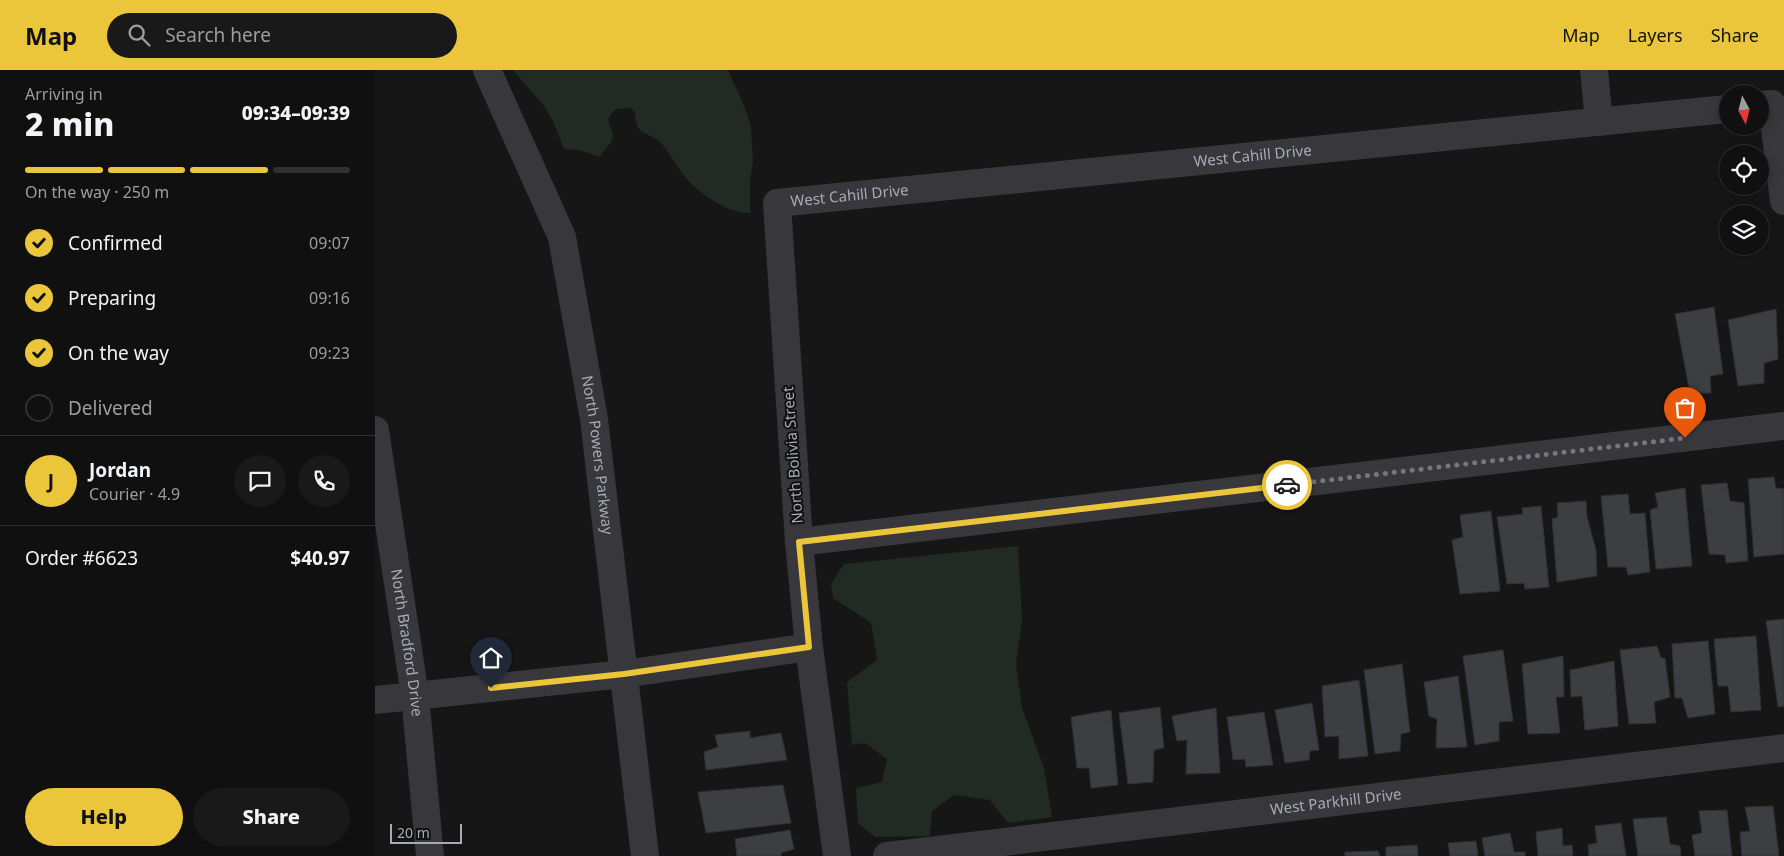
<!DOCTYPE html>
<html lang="en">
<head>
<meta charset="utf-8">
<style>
	:root { --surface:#101011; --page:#19191a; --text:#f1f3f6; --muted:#9c9d9f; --line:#303031; --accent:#ebc53a }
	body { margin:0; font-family:"Noto Sans",sans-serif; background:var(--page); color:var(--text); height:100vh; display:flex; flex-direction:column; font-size:19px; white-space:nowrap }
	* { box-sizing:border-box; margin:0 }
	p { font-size:16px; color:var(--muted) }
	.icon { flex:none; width:28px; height:28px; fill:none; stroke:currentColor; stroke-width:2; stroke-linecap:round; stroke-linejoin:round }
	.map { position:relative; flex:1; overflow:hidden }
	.details { display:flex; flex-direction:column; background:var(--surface); width:375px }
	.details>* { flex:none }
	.needle { width:32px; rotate:173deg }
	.controls { position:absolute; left:1344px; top:15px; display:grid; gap:10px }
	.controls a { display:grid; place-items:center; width:50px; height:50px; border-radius:50%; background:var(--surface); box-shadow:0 2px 12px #0003,0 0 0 1px var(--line); font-size:25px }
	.scale { position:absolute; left:15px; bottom:12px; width:72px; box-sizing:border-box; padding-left:5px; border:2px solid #a8abb7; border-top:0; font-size:14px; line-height:18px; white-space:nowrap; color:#a8abb7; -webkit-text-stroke:4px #111112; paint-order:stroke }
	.pin { position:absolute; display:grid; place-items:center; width:42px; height:42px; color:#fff; margin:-51px -21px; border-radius:50% 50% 50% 0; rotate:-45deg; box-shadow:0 0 5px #0007 }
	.pin .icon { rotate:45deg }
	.courier { position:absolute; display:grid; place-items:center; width:50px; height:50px; margin:-25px; border:4px solid #ebc53a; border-radius:50%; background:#fff; color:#222; box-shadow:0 1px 6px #0007 }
	.summary em { font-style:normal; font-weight:800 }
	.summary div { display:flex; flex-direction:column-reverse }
	.summary { display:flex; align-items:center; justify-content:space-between; height:85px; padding:0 25px }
	h1 { font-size:32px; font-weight:800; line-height:38px }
	.bar { display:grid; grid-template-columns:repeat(4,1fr); gap:8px 5px; align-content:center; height:60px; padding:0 25px }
	.bar i { height:6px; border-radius:4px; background:var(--line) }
	.bar .active { background:var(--accent) }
	.bar p { grid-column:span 4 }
	.line { display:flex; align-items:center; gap:12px; padding:0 25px; border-top:1px solid var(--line) }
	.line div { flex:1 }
	.round { display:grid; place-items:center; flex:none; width:52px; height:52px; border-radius:26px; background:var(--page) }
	ol { padding:0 25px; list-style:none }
	li { display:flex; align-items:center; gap:15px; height:55px }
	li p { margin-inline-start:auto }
	li .icon { padding:5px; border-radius:50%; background:var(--accent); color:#111; stroke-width:4 }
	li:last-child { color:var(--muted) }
	li i { width:28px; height:28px; border:2px solid var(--line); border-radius:50% }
	.cta { display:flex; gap:10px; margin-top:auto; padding:10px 25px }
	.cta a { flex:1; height:58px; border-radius:30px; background:var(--accent); color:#111; font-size:20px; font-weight:800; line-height:58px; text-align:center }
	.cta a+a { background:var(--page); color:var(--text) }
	header { display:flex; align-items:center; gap:30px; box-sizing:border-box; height:70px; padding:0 25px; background:var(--accent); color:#111 }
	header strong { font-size:24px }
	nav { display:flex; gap:28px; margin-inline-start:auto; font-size:18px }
	.search { width:350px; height:45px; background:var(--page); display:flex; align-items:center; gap:12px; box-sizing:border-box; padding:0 18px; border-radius:28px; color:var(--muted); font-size:19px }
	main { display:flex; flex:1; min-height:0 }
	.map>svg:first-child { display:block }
	.green { fill:#222a24 }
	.building { fill:#3d3e41; stroke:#303033 }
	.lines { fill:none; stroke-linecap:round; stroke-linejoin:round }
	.minor { stroke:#37373c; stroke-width:28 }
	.done { stroke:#75777f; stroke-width:5; stroke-dasharray:0 9 }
	.route { stroke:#ebc53a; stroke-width:6 }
	.labels { text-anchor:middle; stroke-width:4; stroke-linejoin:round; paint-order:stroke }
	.street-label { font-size:15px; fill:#a8abb7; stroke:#111112 }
</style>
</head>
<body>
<header>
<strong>Map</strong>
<div class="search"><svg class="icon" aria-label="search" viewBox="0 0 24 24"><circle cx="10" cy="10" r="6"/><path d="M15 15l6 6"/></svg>Search here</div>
<nav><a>Map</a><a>Layers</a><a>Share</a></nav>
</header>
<main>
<section class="details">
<div class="summary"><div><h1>2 min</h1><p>Arriving in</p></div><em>09:34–09:39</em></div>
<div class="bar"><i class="active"></i><i class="active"></i><i class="active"></i><i></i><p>On the way · 250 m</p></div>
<ol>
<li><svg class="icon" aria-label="check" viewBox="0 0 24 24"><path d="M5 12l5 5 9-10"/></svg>Confirmed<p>09:07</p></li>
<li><svg class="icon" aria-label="check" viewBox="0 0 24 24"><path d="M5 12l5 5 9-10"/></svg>Preparing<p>09:16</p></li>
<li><svg class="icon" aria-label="check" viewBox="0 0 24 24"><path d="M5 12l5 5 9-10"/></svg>On the way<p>09:23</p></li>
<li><i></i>Delivered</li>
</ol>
<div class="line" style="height:90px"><b class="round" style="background:var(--accent);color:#111">J</b><div><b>Jordan</b><p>Courier · 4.9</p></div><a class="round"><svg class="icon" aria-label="chat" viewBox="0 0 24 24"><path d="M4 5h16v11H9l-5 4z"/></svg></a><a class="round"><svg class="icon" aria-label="phone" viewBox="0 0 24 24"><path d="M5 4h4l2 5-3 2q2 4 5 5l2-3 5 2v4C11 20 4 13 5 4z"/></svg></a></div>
<div class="line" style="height:65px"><div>Order #6623</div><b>$40.97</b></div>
<div class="cta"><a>Help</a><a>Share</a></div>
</section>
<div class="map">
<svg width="1409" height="786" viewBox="0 0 1409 786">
	<rect width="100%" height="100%" fill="#161617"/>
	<g class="green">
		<path d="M138 0H353L370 38 376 56 378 92 375 111V143C352 144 320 121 307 103 300 94 295 83 287 74 272 58 261 70 260 42L255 38 241 39C226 52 238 54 238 66 237 74 228 80 225 87L204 80 189 79 178 51 169 36Z"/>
		<path d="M643 476 647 550 641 594 647 638 669 698 677 747 633 753 615 730 579 725 557 741 555 766 500 767 483 753 481 718 507 712 512 689 490 673 477 675 472 612 502 590 496 553 458 528 456 514 469 494Z"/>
	</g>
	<g class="building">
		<path d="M1339 237 1348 304 1335 306 1336 323H1315L1300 244Z"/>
		<path d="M1401 239 1403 289 1389 293V313L1363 316 1353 250Z"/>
		<path d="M1399 407 1401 418 1409 419V484L1379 487 1373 409Z"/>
		<path d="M1352 413 1355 431 1369 433 1373 491 1351 493 1350 485 1334 484 1326 415Z"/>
		<path d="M1310 418 1317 496 1281 499 1275 440 1283 437 1280 423Z"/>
		<path d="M1253 424 1255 444 1270 443 1275 502 1253 505 1251 497H1233L1226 426Z"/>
		<path d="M1211 431 1212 447 1221 480 1222 506 1182 512 1177 449 1183 447 1182 433Z"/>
		<path d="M1166 436 1174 517 1150 519 1149 513 1132 514 1122 447 1148 444 1147 438Z"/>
		<path d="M1116 441 1125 521 1085 524 1077 470 1088 467 1085 445Z"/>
		<path d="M1409 549V636L1403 637 1391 551Z"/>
		<path d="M1381 566 1386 640 1356 642 1353 616H1343L1339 569Z"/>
		<path d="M1333 571 1340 644 1313 648 1307 628H1300L1297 574Z"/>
		<path d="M1282 576 1286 588H1290L1295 627 1279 632 1281 653 1254 654 1245 580Z"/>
		<path d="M1128 580 1138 651 1124 652V671L1100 675 1088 586Z"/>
		<path d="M1188 586 1189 627H1181L1185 663 1153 664 1147 594Z"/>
		<path d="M1239 591 1243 656 1210 660 1207 626 1196 627 1195 600Z"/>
		<path d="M1027 594 1035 662 1026 664 1025 681 1000 684 989 600Z"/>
		<path d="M1083 606 1092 677 1061 678 1062 649 1054 646 1049 612Z"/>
		<path d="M984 610 993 686 964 689V666L950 667 947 616Z"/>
		<path d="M937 633 944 680 935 681 934 690 910 693 900 640Z"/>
		<path d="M785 637 789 678 779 680 778 712 753 714 744 643Z"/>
		<path d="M841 638 845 703 811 704 812 670 802 671 797 646Z"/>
		<path d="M736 640 743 715 716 718 714 698H702L696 647Z"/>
		<path d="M889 642 898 695 871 697 870 689 858 690 852 647Z"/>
		<path d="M375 661V668L406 663 412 690 331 700 329 682 343 677 340 665Z"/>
		<path d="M408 715 416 753 331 763 323 722Z"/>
		<path d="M1398 736 1404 786H1367L1365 762 1375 761 1370 737Z"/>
		<path d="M1352 740 1357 786H1320L1317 765 1327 763 1324 741Z"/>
		<path d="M1291 747 1295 774 1305 776 1306 786H1263L1258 749Z"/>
		<path d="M1246 753 1251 786H1214L1213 775 1222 773 1220 756Z"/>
		<path d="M1187 758 1188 776 1197 775 1198 786H1163L1161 762Z"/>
		<path d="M415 760 419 779 406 783V786H362L360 769Z"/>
		<path d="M1135 763 1139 782H1150V786H1110L1107 768Z"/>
		<path d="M1101 771 1103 786H1075L1073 773Z"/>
		<path d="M1042 775 1043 786H1011V777Z"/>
		<path d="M1003 781 1005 786H970V782Z"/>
	</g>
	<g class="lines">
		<g class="minor">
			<path id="s1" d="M112 0 187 167 219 349 270 786"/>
			<path d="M1219 0 1224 52"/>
			<path d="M1385 35 1397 34 1409 131"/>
			<path id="s2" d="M0 360 40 626 55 786"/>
			<path d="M424 472 1409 356"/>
			<path d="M0 630 249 604 434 577"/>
			<path id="s3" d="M462 786 434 577 424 472 402 133 1352 39"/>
			<path id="s4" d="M512 786 1409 678"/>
		</g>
	</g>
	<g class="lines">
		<path class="done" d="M912 415 1310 368"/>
		<path class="route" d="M116 618 249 604 434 577 424 472 912 415"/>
	</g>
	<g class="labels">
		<g class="street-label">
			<text dy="5" stroke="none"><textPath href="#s3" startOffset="1134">West Cahill Drive</textPath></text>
			<text dy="5" stroke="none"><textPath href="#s3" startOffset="729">West Cahill Drive</textPath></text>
			<text dy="5" stroke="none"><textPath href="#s1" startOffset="404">North Powers Parkway</textPath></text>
			<text transform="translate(418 385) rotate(-94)" y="5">North Bolivia Street</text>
			<text dy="5" stroke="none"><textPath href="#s2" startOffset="215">North Bradford Drive</textPath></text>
			<text dy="5" stroke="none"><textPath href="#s4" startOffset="452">West Parkhill Drive</textPath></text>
		</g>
	</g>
</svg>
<div class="controls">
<a><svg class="needle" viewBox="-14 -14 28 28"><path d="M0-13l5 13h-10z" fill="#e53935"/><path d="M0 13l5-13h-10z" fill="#9c9d9f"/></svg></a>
<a><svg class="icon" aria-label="locate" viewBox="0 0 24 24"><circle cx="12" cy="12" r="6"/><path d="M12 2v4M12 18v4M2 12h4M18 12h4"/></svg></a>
<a><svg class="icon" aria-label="layers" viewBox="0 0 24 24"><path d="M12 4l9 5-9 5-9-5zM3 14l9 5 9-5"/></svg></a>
</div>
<div class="scale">20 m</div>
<div class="pin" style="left:1310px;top:368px;background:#ea580c"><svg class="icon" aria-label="bag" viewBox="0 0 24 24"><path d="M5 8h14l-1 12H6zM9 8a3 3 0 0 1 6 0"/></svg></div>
<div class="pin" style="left:116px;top:618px;background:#1f2937"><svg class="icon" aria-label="home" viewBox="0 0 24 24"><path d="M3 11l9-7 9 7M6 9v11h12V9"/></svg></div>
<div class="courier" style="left:912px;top:415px"><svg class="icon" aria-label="car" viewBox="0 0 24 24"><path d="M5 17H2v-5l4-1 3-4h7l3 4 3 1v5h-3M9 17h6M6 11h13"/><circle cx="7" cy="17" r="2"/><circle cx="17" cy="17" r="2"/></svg></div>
</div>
</main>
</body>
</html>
